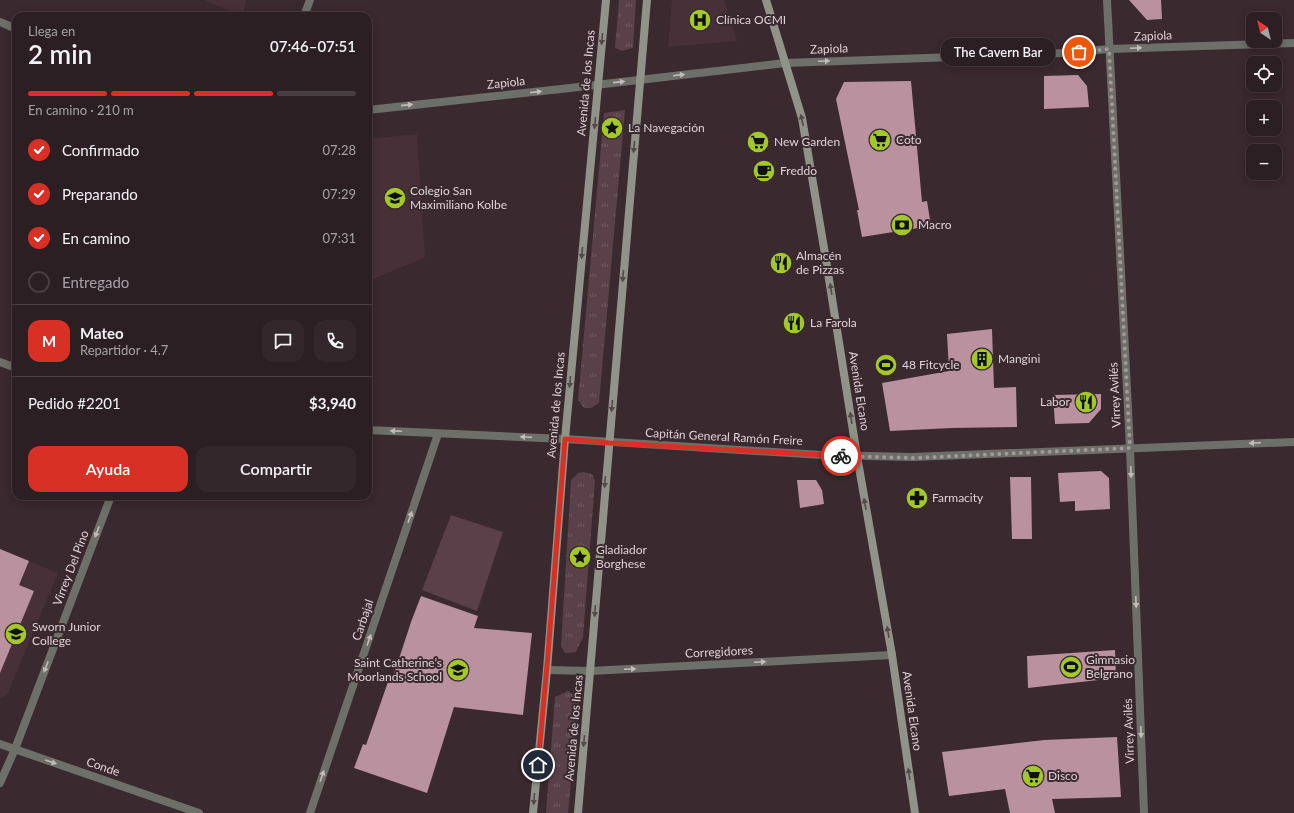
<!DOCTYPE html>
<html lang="es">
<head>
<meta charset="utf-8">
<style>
	:root { --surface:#2c1f23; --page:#34272b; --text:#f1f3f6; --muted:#a6a2a6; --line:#483d41; --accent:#d93025 }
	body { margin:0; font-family:Lato,sans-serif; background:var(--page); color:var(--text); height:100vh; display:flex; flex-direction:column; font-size:15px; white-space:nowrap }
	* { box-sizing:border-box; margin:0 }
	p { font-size:13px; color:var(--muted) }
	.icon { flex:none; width:22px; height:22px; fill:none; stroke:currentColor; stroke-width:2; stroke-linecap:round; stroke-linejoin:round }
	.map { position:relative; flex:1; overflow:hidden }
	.side { position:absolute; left:12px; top:12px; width:360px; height:488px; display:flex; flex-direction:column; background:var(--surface); border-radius:12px; box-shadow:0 2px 10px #0003,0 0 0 1px var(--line) }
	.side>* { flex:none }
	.needle { width:26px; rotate:325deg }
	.tools { position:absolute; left:1246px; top:12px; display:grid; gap:8px }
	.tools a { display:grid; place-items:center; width:36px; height:36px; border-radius:8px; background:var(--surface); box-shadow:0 2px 10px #0003,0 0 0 1px var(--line); font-size:20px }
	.pin { position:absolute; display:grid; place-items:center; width:34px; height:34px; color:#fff; margin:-17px; border:2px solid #fff; border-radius:50%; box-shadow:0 1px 4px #0007 }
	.courier { position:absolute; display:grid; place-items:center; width:40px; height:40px; margin:-20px; border:3px solid #d93025; border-radius:50%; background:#fff; color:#222; box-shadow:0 1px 5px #0007 }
	.bubble { position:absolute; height:28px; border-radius:12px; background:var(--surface); box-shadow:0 2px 10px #0003,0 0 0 1px var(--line); font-size:13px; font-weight:600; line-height:28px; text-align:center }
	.headline em { font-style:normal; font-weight:600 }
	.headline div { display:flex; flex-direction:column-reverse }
	.headline { display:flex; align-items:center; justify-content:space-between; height:68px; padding:0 16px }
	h1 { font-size:26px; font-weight:600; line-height:30px }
	.bar { display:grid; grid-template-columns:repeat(4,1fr); gap:6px 4px; align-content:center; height:48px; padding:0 16px }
	.bar i { height:5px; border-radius:3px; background:var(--line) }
	.bar .active { background:var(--accent) }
	.bar p { grid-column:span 4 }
	.line { display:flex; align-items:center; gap:10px; padding:0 16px; border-top:1px solid var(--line) }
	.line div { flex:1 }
	.round { display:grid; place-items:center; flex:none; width:42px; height:42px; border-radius:12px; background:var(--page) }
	ol { padding:0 16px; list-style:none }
	li { display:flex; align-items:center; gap:12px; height:44px }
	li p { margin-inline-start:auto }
	li .icon { padding:4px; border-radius:50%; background:var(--accent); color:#fff; stroke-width:4 }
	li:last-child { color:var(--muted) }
	li i { width:22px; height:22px; border:2px solid var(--line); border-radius:50% }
	.cta { display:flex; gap:8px; margin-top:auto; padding:8px 16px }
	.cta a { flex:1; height:46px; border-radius:12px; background:var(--accent); color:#fff; font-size:16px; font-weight:600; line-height:46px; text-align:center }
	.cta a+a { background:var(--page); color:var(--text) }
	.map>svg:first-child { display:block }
	.built { fill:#483039 }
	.grass { fill:url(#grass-tufts) }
	.garden { fill:#594049 }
	.building { fill:#ba919f }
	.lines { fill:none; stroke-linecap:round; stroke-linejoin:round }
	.minor { stroke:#6d7068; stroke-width:8 }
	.secondary { stroke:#909488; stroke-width:8 }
	.oneway { fill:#54494a }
	.oneway2 { fill:#c2bbbb }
	.done { stroke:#a5989c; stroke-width:4; stroke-dasharray:0 7.2 }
	.route { stroke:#d93025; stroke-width:5 }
	.labels { text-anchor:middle; stroke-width:4; stroke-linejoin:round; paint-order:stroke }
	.poi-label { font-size:12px; fill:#dfd4d7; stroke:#3a292f; text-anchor:start }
	.street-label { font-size:12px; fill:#dfd4d7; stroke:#3a292f }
</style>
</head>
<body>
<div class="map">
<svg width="1294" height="813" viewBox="0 0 1294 813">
	<defs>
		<pattern id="grass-tufts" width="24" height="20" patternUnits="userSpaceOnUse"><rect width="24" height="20" fill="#594049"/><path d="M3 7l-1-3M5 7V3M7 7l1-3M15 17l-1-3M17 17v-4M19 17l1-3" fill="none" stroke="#705b62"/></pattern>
	</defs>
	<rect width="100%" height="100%" fill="#3a292f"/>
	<g class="built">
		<path d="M204 0H246L243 16Z"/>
		<path d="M672 0H724L737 41 668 47Z"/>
		<path d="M417 134 425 257 369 281 372 264 368 265V139Z"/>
		<path d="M0 549 58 573 7 695 0 699Z"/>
	</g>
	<g class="grass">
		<path d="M619 0H636L633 48 622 51 615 48Z"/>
		<path d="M625 110 599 403 591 408H584L578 400 604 113Z"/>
		<path d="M583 472 592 474 595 481 583 637 576 652 565 653 561 646 571 480 578 473Z"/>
		<path d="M568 691 579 699 568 813H546L555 697Z"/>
	</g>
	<path class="garden" d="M451 515 503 532 477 611 422 590Z"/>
	<g class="building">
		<path d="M1129 0H1161L1162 19 1147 20Z"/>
		<path d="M1078 75 1087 86 1089 107 1044 109V76Z"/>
		<path d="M911 81 922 202 927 201 931 226 862 237 857 210H859L836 99 844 82Z"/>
		<path d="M992 329 994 388 1016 387 1017 427 952 428 890 431 882 383 949 371 947 334Z"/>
		<path d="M1101 394V409L1089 423 1055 424 1053 395Z"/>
		<path d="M1101 471 1109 478 1110 509 1075 511V501L1060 502 1058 473Z"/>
		<path d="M1010 477H1031L1032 539H1012Z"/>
		<path d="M797 480H816L822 490 824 504 800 508Z"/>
		<path d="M0 549 29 561 19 585 34 591 0 673Z"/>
		<path d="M421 596 478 616 474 628 532 633 523 715 454 707 427 793 354 768 363 744 366 745 389 679 392 680 411 622Z"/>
		<path d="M1115 650 1116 678 1028 688 1027 656Z"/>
		<path d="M1117 737 1121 797 1052 799 1055 813H1010L1005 789 949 796 942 752 1044 740Z"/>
	</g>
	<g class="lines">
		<g class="minor">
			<path d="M1107 0 1130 448 1144 813"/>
			<path d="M304 16 310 0"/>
			<path d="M0 22 16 29"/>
			<path d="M368 110 561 89 785 63 1064 53 1109 49 1294 43"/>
			<path d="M0 362 16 368"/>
			<path d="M368 430 565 439 822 455 913 457 1294 442"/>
			<path d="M547 670 591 671 892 655"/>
			<path d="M0 744 199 813"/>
			<path d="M0 783 15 749 111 496"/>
			<path d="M310 813 438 434"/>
		</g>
		<g class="secondary">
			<path d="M766 0 802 118 825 254 857 456 892 655 915 813"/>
			<path d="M533 813 547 670 565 439 606 0"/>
			<path d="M578 813 647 0"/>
		</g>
	</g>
	<defs><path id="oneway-solid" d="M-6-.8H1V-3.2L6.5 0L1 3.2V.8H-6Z"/></defs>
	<g class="oneway">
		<use href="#oneway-solid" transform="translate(602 39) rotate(95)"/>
		<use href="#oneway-solid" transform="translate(802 120) rotate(-102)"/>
		<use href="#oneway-solid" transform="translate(595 123) rotate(95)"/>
		<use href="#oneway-solid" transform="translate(634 147) rotate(95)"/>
		<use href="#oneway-solid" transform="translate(582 253) rotate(95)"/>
		<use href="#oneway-solid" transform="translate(623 276) rotate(95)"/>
		<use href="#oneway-solid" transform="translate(831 289) rotate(-99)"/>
		<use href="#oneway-solid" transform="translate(570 382) rotate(95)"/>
		<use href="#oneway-solid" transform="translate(612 406) rotate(95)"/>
		<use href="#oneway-solid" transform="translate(851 418) rotate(-99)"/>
		<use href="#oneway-solid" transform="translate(605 482) rotate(94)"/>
		<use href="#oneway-solid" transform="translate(865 504) rotate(-100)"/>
		<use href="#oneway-solid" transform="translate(595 611) rotate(94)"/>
		<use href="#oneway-solid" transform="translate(888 632) rotate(-100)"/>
		<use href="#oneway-solid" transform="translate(584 741) rotate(95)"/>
		<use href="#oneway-solid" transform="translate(909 774) rotate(-98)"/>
		<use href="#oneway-solid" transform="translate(534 799) rotate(95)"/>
	</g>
	<g class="oneway2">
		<use href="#oneway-solid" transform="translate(1136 48) rotate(-2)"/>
		<use href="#oneway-solid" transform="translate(824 61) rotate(-2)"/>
		<use href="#oneway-solid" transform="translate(679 75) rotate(-7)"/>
		<use href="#oneway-solid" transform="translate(619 82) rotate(-6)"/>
		<use href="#oneway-solid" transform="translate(536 92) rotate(-6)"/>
		<use href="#oneway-solid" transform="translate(407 105) rotate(-6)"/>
		<use href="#oneway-solid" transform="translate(396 431) rotate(-177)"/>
		<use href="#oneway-solid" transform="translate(526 437) rotate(-178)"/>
		<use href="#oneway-solid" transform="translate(1255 443) rotate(178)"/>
		<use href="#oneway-solid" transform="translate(1131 472) rotate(88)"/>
		<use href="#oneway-solid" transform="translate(410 517) rotate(-71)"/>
		<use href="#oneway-solid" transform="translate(97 532) rotate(111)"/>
		<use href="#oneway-solid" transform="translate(1136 602) rotate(88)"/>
		<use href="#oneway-solid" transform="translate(369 640) rotate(-71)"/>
		<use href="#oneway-solid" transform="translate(760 662) rotate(-3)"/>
		<use href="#oneway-solid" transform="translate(46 667) rotate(111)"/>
		<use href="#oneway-solid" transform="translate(630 669) rotate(-3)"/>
		<use href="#oneway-solid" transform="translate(1141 732) rotate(88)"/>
		<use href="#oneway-solid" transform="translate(51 762) rotate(19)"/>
		<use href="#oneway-solid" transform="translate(322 776) rotate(-71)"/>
	</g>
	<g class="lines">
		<path class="done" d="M841 456 913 458 1130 448 1109 49 1079 52"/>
		<path class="route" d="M538 765 548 654 565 439 609 443 841 456"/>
	</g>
	<defs>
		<g id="hospital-disc" transform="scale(1.15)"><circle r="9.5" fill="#a2c928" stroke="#3a292f"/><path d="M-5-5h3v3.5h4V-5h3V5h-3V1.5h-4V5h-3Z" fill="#111"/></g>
		<g id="sight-disc" transform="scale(1.15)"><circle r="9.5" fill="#a2c928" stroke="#3a292f"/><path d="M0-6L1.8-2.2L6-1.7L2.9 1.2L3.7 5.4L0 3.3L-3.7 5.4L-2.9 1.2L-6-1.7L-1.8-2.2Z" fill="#111"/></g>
		<g id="supermarket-disc" transform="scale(1.15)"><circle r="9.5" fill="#a2c928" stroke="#3a292f"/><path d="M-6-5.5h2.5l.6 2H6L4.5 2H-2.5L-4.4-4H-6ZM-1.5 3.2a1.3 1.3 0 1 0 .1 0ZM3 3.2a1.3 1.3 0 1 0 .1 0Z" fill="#111"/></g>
		<g id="cafe-disc" transform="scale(1.15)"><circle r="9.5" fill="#a2c928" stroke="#3a292f"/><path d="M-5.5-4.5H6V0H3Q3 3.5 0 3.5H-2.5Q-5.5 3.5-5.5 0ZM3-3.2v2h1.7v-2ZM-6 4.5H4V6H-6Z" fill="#111"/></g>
		<g id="school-disc" transform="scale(1.15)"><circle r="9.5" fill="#a2c928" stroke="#3a292f"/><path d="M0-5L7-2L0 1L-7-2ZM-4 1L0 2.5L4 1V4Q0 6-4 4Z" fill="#111"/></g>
		<g id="bank-disc" transform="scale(1.15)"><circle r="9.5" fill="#a2c928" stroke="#3a292f"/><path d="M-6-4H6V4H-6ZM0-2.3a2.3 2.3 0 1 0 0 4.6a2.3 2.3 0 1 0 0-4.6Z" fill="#111"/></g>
		<g id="restaurant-disc" transform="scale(1.15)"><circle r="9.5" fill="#a2c928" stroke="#3a292f"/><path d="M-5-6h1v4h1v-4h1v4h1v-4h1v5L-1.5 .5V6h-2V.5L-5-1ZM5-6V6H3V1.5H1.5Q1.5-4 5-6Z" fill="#111"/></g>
		<g id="building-disc" transform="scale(1.15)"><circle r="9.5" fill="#a2c928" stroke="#3a292f"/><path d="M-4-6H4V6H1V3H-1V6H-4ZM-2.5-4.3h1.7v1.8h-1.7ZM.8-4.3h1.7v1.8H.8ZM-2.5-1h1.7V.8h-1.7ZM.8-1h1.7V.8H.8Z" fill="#111"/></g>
		<g id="stadium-disc" transform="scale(1.15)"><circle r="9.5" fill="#a2c928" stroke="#3a292f"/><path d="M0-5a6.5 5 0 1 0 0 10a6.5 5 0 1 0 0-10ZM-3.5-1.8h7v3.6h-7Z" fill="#111"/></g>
		<g id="pharmacy-disc" transform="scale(1.15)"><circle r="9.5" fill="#a2c928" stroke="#3a292f"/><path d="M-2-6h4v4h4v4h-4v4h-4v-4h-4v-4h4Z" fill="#111"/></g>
	</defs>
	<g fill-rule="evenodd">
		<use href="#hospital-disc" x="700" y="20"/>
		<use href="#sight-disc" x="612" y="128"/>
		<use href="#supermarket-disc" x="880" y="140"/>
		<use href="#supermarket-disc" x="758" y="142"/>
		<use href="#cafe-disc" x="764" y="171"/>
		<use href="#school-disc" x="395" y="198"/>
		<use href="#bank-disc" x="902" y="225"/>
		<use href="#restaurant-disc" x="781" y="263"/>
		<use href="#restaurant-disc" x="794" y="323"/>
		<use href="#building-disc" x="982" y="359"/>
		<use href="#stadium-disc" x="886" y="365"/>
		<use href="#restaurant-disc" x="1086" y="402"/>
		<use href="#pharmacy-disc" x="917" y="498"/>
		<use href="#sight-disc" x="580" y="557"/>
		<use href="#school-disc" x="16" y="634"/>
		<use href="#stadium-disc" x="1071" y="667"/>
		<use href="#school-disc" x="458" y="670"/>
		<use href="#supermarket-disc" x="1033" y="776"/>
	</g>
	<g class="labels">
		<g class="poi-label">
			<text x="716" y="24">Clínica OCMI</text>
			<text x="628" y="132">La Navegación</text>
			<text x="896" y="144">Coto</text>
			<text x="774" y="146">New Garden</text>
			<text x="780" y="175">Freddo</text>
			<text x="410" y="195">Colegio San<tspan x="410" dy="14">Maximiliano Kolbe</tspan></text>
			<text x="918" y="229">Macro</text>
			<text x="796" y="260">Almacén<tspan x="796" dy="14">de Pizzas</tspan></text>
			<text x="810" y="327">La Farola</text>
			<text x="998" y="363">Mangini</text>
			<text x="902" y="369">48 Fitcycle</text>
			<text x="1070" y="406" text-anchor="end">Labor</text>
			<text x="932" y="502">Farmacity</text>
			<text x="596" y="554">Gladiador<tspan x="596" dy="14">Borghese</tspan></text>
			<text x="32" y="631">Sworn Junior<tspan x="32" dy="14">College</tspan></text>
			<text x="1086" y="664">Gimnasio<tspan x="1086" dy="14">Belgrano</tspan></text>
			<text x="442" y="667" text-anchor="end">Saint Catherine’s<tspan x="442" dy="14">Moorlands School</tspan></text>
			<text x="1048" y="780">Disco</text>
		</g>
		<g class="street-label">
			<text transform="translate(1153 36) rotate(-2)" y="4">Zapiola</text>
			<text transform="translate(829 49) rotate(-2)" y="4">Zapiola</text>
			<text transform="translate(506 83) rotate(-6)" y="4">Zapiola</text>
			<text transform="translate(586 83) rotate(-85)" y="4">Avenida de los Incas</text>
			<text transform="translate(859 391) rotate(81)" y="4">Avenida Elcano</text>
			<text transform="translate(1115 395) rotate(-93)" y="4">Virrey Avilés</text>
			<text transform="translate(556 405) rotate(-85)" y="4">Avenida de los Incas</text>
			<text transform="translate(724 437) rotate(3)" y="4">Capitán General Ramón Freire</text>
			<text transform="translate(71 568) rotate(-69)" y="4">Virrey Del Pino</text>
			<text transform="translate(363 620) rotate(-71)" y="4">Carbajal</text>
			<text transform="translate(719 652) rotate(-3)" y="4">Corregidores</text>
			<text transform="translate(912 711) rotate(82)" y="4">Avenida Elcano</text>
			<text transform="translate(574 728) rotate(-85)" y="4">Avenida de los Incas</text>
			<text transform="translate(1129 731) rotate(-92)" y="4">Virrey Avilés</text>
			<text transform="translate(103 767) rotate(19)" y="4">Conde</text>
		</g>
	</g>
</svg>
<div class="tools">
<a><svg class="needle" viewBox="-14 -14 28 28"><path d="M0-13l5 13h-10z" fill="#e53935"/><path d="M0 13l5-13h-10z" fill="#a6a2a6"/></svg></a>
<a><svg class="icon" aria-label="locate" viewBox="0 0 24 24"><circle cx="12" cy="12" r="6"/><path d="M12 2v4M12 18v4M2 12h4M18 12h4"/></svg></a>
<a>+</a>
<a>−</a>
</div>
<div class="pin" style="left:1079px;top:52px;background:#ea580c"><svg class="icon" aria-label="bag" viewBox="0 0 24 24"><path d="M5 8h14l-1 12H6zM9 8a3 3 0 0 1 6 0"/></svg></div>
<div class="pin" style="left:538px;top:765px;background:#1f2937"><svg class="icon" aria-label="home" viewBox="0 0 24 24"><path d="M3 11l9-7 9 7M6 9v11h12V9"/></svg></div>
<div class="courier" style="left:841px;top:456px"><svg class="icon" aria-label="bike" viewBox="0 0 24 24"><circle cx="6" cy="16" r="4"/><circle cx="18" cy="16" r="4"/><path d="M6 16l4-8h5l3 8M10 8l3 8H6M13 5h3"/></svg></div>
<div class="bubble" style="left:941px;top:38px;width:114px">The Cavern Bar</div>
<section class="side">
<div class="headline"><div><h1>2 min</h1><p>Llega en</p></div><em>07:46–07:51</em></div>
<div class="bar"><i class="active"></i><i class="active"></i><i class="active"></i><i></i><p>En camino · 210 m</p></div>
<ol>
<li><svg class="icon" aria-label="check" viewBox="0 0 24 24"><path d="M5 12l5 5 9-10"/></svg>Confirmado<p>07:28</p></li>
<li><svg class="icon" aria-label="check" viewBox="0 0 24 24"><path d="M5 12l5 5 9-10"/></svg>Preparando<p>07:29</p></li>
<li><svg class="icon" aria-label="check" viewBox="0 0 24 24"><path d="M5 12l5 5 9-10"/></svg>En camino<p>07:31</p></li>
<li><i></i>Entregado</li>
</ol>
<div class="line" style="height:72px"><b class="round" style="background:var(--accent);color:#fff">M</b><div><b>Mateo</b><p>Repartidor · 4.7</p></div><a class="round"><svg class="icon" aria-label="chat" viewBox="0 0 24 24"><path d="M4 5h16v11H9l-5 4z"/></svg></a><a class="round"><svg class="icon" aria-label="phone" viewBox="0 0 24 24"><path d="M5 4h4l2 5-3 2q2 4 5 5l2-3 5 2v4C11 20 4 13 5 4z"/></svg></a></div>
<div class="line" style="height:52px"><div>Pedido #2201</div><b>$3,940</b></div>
<div class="cta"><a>Ayuda</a><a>Compartir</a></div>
</section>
</div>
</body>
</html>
